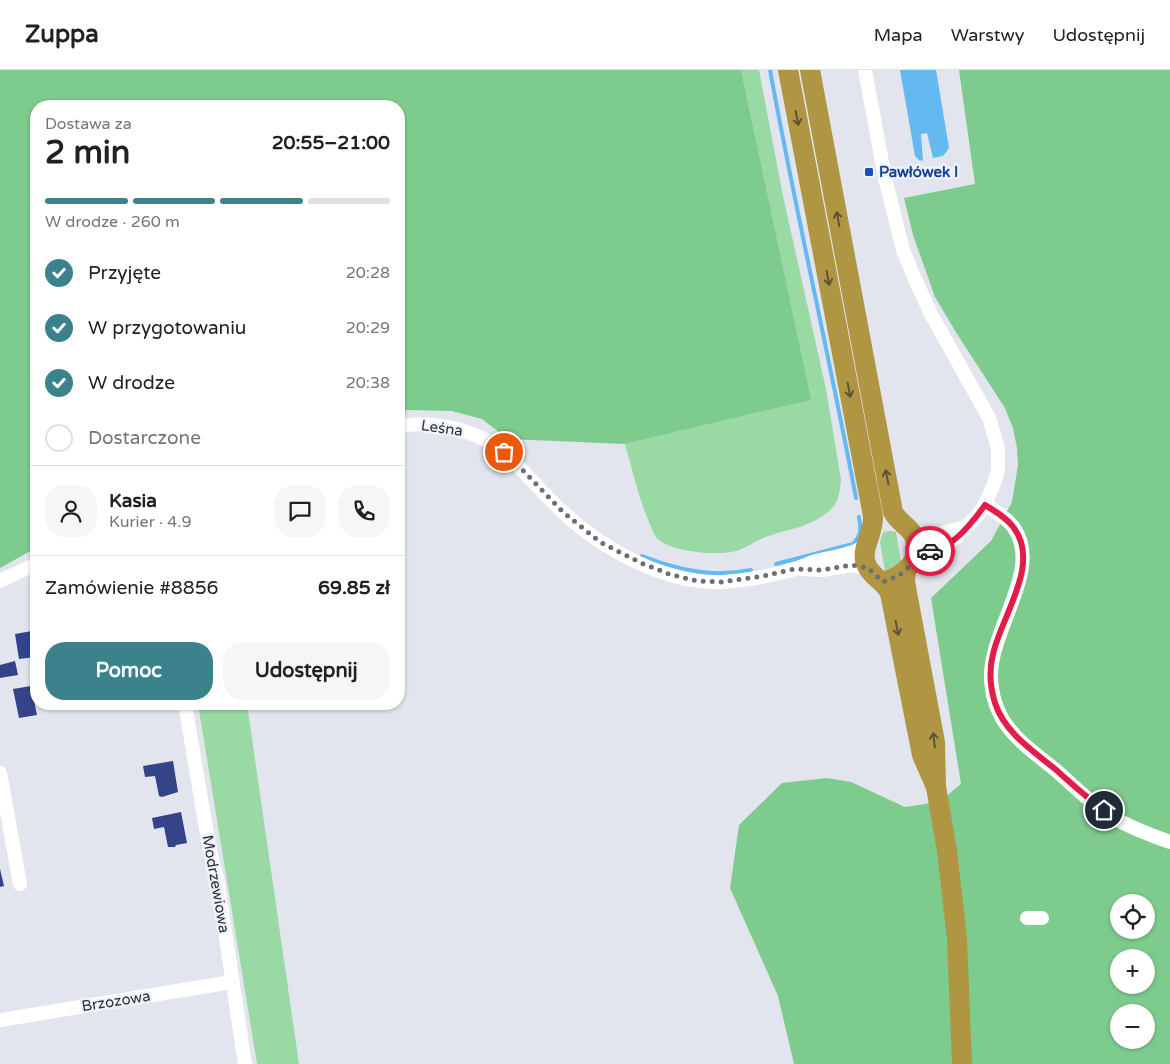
<!DOCTYPE html>
<html lang="pl">
<head>
<meta charset="utf-8">
<style>
	:root { --surface:#fff; --page:#f6f6f6; --text:#202124; --muted:#757577; --line:#e0e0e0; --accent:#3c828d }
	body { margin:0; font-family:"Varela Round",sans-serif; background:var(--page); color:var(--text); height:100vh; display:flex; flex-direction:column; font-size:19px; white-space:nowrap }
	* { box-sizing:border-box; margin:0 }
	p { font-size:16px; color:var(--muted) }
	.icon { flex:none; width:28px; height:28px; fill:none; stroke:currentColor; stroke-width:2; stroke-linecap:round; stroke-linejoin:round }
	.map { position:relative; flex:1; overflow:hidden }
	.panel { position:absolute; left:30px; top:30px; width:375px; height:610px; display:flex; flex-direction:column; background:var(--surface); border-radius:20px; box-shadow:0 1px 4px #0004 }
	.panel>* { flex:none }
	.tools { position:absolute; left:1110px; top:824px; display:grid; gap:10px }
	.tools a { display:grid; place-items:center; width:45px; height:45px; border-radius:50%; background:var(--surface); box-shadow:0 1px 4px #0004; font-size:25px }
	.pin { position:absolute; display:grid; place-items:center; width:42px; height:42px; color:#fff; margin:-21px; border:2px solid #fff; border-radius:50%; box-shadow:0 1px 5px #0007 }
	.courier { position:absolute; display:grid; place-items:center; width:50px; height:50px; margin:-25px; border:4px solid #e11d48; border-radius:50%; background:#fff; color:#222; box-shadow:0 1px 6px #0007 }
	.headline em { font-style:normal; font-weight:800 }
	.headline div { display:flex; flex-direction:column-reverse }
	.headline { display:flex; align-items:center; justify-content:space-between; height:85px; padding:0 15px }
	h1 { font-size:32px; font-weight:800; line-height:38px }
	.bar { display:grid; grid-template-columns:repeat(4,1fr); gap:8px 5px; align-content:center; height:60px; padding:0 15px }
	.bar i { height:6px; border-radius:4px; background:var(--line) }
	.bar .on { background:var(--accent) }
	.bar p { grid-column:span 4 }
	.line { display:flex; align-items:center; gap:12px; padding:0 15px; border-top:1px solid var(--line) }
	.line div { flex:1 }
	.round { display:grid; place-items:center; flex:none; width:52px; height:52px; border-radius:20px; background:var(--page) }
	ol { padding:0 15px; list-style:none }
	li { display:flex; align-items:center; gap:15px; height:55px }
	li p { margin-inline-start:auto }
	li .icon { padding:5px; border-radius:50%; background:var(--accent); color:#fff; stroke-width:4 }
	li:last-child { color:var(--muted) }
	li i { width:28px; height:28px; border:2px solid var(--line); border-radius:50% }
	.primary-button { display:flex; gap:10px; margin-top:auto; padding:10px 15px }
	.primary-button a { flex:1; height:58px; border-radius:20px; background:var(--accent); color:#fff; font-size:20px; font-weight:800; line-height:58px; text-align:center }
	.primary-button a+a { background:var(--page); color:var(--text) }
	header { display:flex; align-items:center; gap:30px; box-sizing:border-box; height:70px; padding:0 25px; background:var(--surface); border-bottom:1px solid var(--line) }
	header strong { font-size:24px }
	nav { display:flex; gap:28px; margin-inline-start:auto; font-size:18px }
	.map>svg:first-child { display:block }
	.green { fill:#98d9a4 }
	.forest { fill:#7ecb8e; fill-rule:evenodd }
	.water { fill:#63b9f0 }
	.lines { fill:none; stroke-linecap:round; stroke-linejoin:round }
	.stream { stroke:#63b9f0; stroke-width:4 }
	.building { fill:#344489 }
	.minor { stroke:#fff; stroke-width:14 }
	.highway { stroke:#b09642; stroke-width:20 }
	.oneway { stroke:#5c5338 }
	.done { stroke:#6d6f73; stroke-width:5; stroke-dasharray:0 9 }
	.route { stroke:#e11d48; stroke-width:6 }
	.transit-dot { fill:#1a4fb4; stroke:#eff2fa; stroke-width:2 }
	.labels { text-anchor:middle; stroke-width:5; stroke-linejoin:round; paint-order:stroke }
	.transit-label { font-size:15px; font-weight:bold; fill:#164399; stroke:#eff2fa; text-anchor:start }
	.street-label { font-size:15px; fill:#2e2f32; stroke:#eff2fa }
</style>
</head>
<body>
<header>
<strong>Zuppa</strong>
<nav><a>Mapa</a><a>Warstwy</a><a>Udostępnij</a></nav>
</header>
<div class="map">
<svg width="1170" height="994" viewBox="0 0 1170 994">
	<rect width="100%" height="100%" fill="#e2e5ed"/>
	<g class="green">
		<path d="M741 0H759L783 126 826 319 841 410C840 419 839 431 832 438 811 459 788 458 763 468 754 472 746 478 736 481 718 486 673 482 659 470 655 467 653 461 651 457 639 430 633 402 625 374L810 330Z"/>
		<path d="M891 461 896 462 901 492 885 501 880 472 883 462Z"/>
		<path d="M198 634H247L299 994H257Z"/>
	</g>
	<g class="forest">
		<path d="M0 0H741L811 330 625 374 508 369 482 349 452 341 407 340 399 343V36H36V478L0 498Z"/>
		<path d="M959 0H1170V994H794L778 926 730 818 739 755 782 713 827 708 851 712 905 737 939 732 961 714 931 528 991 471 1012 432 1018 395 1017 378 1013 358 1005 338 957 264 935 227 913 165 904 128 975 114ZM1119 832H1146V860H1119ZM1119 888H1146V915H1119ZM1119 942H1146V970H1119Z"/>
	</g>
	<path class="water" d="M900 0H936L949 78 943 86 933 88 927 63 921 64 923 91 919 90 915 86Z"/>
	<g class="lines">
		<g class="stream">
			<path d="M770 0C796 143 829 285 856 428"/>
			<path d="M642 486C679 500 712 508 751 500"/>
			<path d="M776 494 853 474C862 465 861 459 859 447"/>
		</g>
	</g>
	<g class="building">
		<path d="M32 561 36 587 19 589 15 564Z"/>
		<path d="M15 591 18 605 0 608V595Z"/>
		<path d="M31 616 37 645 19 648 13 619Z"/>
		<path d="M173 691 178 722 162 727 159 726 155 706 145 707 143 696Z"/>
		<path d="M181 742 187 773 176 775 175 777H168L164 757 154 759 152 748Z"/>
		<path d="M0 799 4 816 0 817Z"/>
	</g>
	<g class="lines">
		<g class="minor">
			<path d="M865 0 885 108 903 180 914 207 931 244 989 348 998 378V399L995 411 985 435 976 447 950 473 933 479 914 490"/>
			<path d="M399 356C415 353 432 354 448 357 508 368 522 406 564 443 604 480 667 515 724 512 747 510 772 506 795 499 802 497 808 493 816 491 827 488 838 487 849 483 855 482 861 478 866 476"/>
			<path d="M985 435C995 441 1007 448 1014 458 1045 502 982 567 992 618 993 629 998 641 1003 650 1017 672 1039 686 1058 702 1077 719 1096 738 1118 750 1134 759 1153 766 1170 772"/>
			<path d="M914 466H933L965 457"/>
			<path d="M802 499 822 500 852 495 868 498"/>
			<path d="M0 511 36 494"/>
			<path d="M185 634 210 782 217 808 245 994"/>
			<path d="M0 703 20 814"/>
			<path d="M1027 848H1042"/>
			<path d="M0 950 232 912"/>
		</g>
		<g class="highway">
			<path d="M788 0 873 446C874 465 859 480 867 496 872 507 884 511 890 523L922 685 936 717"/>
			<path d="M810 0 893 442C899 453 909 456 914 466 925 490 902 506 883 512"/>
			<path d="M906 500 905 511 907 523 935 672 936 717 947 781 957 868 962 994"/>
		</g>
	</g>
	<defs><path id="oneway-shaft" d="M-6 0H5M1.5-3L5.5 0L1.5 3" fill="none" stroke-width="1.6" stroke-linecap="round" stroke-linejoin="round" transform="scale(1.25)"/></defs>
	<g class="oneway">
		<use href="#oneway-shaft" transform="translate(797 48) rotate(79)"/>
		<use href="#oneway-shaft" transform="translate(838 149) rotate(-101)"/>
		<use href="#oneway-shaft" transform="translate(828 208) rotate(79)"/>
		<use href="#oneway-shaft" transform="translate(849 320) rotate(79)"/>
		<use href="#oneway-shaft" transform="translate(887 407) rotate(-101)"/>
		<use href="#oneway-shaft" transform="translate(897 558) rotate(79)"/>
		<use href="#oneway-shaft" transform="translate(934 670) rotate(-97)"/>
	</g>
	<g class="lines">
		<path class="done" d="M504 382 513 390 563 442 600 472 641 493 669 504 697 511 722 512 764 506 794 499 822 500 852 495 868 498 883 512 898 506 906 500 914 490 930 481"/>
		<path class="route" d="M930 481C936 478 943 476 949 473 960 468 978 445 985 435 995 441 1007 448 1014 458 1041 495 1001 547 993 584 989 600 990 617 995 633 1005 663 1032 680 1055 699 1071 713 1087 728 1104 740"/>
	</g>
	<rect class="transit-dot" x="864" y="97" width="10" height="10" rx="2.5"/>
	<g class="labels">
		<g class="transit-label">
			<text x="879" y="107">Pawłówek I</text>
		</g>
		<g class="street-label">
			<text transform="translate(442 358) rotate(8)" y="5">Leśna</text>
			<text transform="translate(216 814) rotate(80)" y="5">Modrzewiowa</text>
			<text transform="translate(116 931) rotate(-9)" y="5">Brzozowa</text>
		</g>
	</g>
</svg>
<div class="tools">
<a><svg class="icon" aria-label="locate" viewBox="0 0 24 24"><circle cx="12" cy="12" r="6"/><path d="M12 2v4M12 18v4M2 12h4M18 12h4"/></svg></a>
<a>+</a>
<a>−</a>
</div>
<div class="pin" style="left:504px;top:382px;background:#ea580c"><svg class="icon" aria-label="bag" viewBox="0 0 24 24"><path d="M5 8h14l-1 12H6zM9 8a3 3 0 0 1 6 0"/></svg></div>
<div class="pin" style="left:1104px;top:740px;background:#1f2937"><svg class="icon" aria-label="home" viewBox="0 0 24 24"><path d="M3 11l9-7 9 7M6 9v11h12V9"/></svg></div>
<div class="courier" style="left:930px;top:481px"><svg class="icon" aria-label="car" viewBox="0 0 24 24"><path d="M5 17H2v-5l4-1 3-4h7l3 4 3 1v5h-3M9 17h6M6 11h13"/><circle cx="7" cy="17" r="2"/><circle cx="17" cy="17" r="2"/></svg></div>
<section class="panel">
<div class="headline"><div><h1>2 min</h1><p>Dostawa za</p></div><em>20:55–21:00</em></div>
<div class="bar"><i class="on"></i><i class="on"></i><i class="on"></i><i></i><p>W drodze · 260 m</p></div>
<ol>
<li><svg class="icon" aria-label="check" viewBox="0 0 24 24"><path d="M5 12l5 5 9-10"/></svg>Przyjęte<p>20:28</p></li>
<li><svg class="icon" aria-label="check" viewBox="0 0 24 24"><path d="M5 12l5 5 9-10"/></svg>W przygotowaniu<p>20:29</p></li>
<li><svg class="icon" aria-label="check" viewBox="0 0 24 24"><path d="M5 12l5 5 9-10"/></svg>W drodze<p>20:38</p></li>
<li><i></i>Dostarczone</li>
</ol>
<div class="line" style="height:90px"><a class="round"><svg class="icon" aria-label="person" viewBox="0 0 24 24"><circle cx="12" cy="8" r="4"/><path d="M4 21q1-7 8-7t8 7"/></svg></a><div><b>Kasia</b><p>Kurier · 4.9</p></div><a class="round"><svg class="icon" aria-label="chat" viewBox="0 0 24 24"><path d="M4 5h16v11H9l-5 4z"/></svg></a><a class="round"><svg class="icon" aria-label="phone" viewBox="0 0 24 24"><path d="M5 4h4l2 5-3 2q2 4 5 5l2-3 5 2v4C11 20 4 13 5 4z"/></svg></a></div>
<div class="line" style="height:65px"><div>Zamówienie #8856</div><b>69.85 zł</b></div>
<div class="primary-button"><a>Pomoc</a><a>Udostępnij</a></div>
</section>
</div>
</body>
</html>
